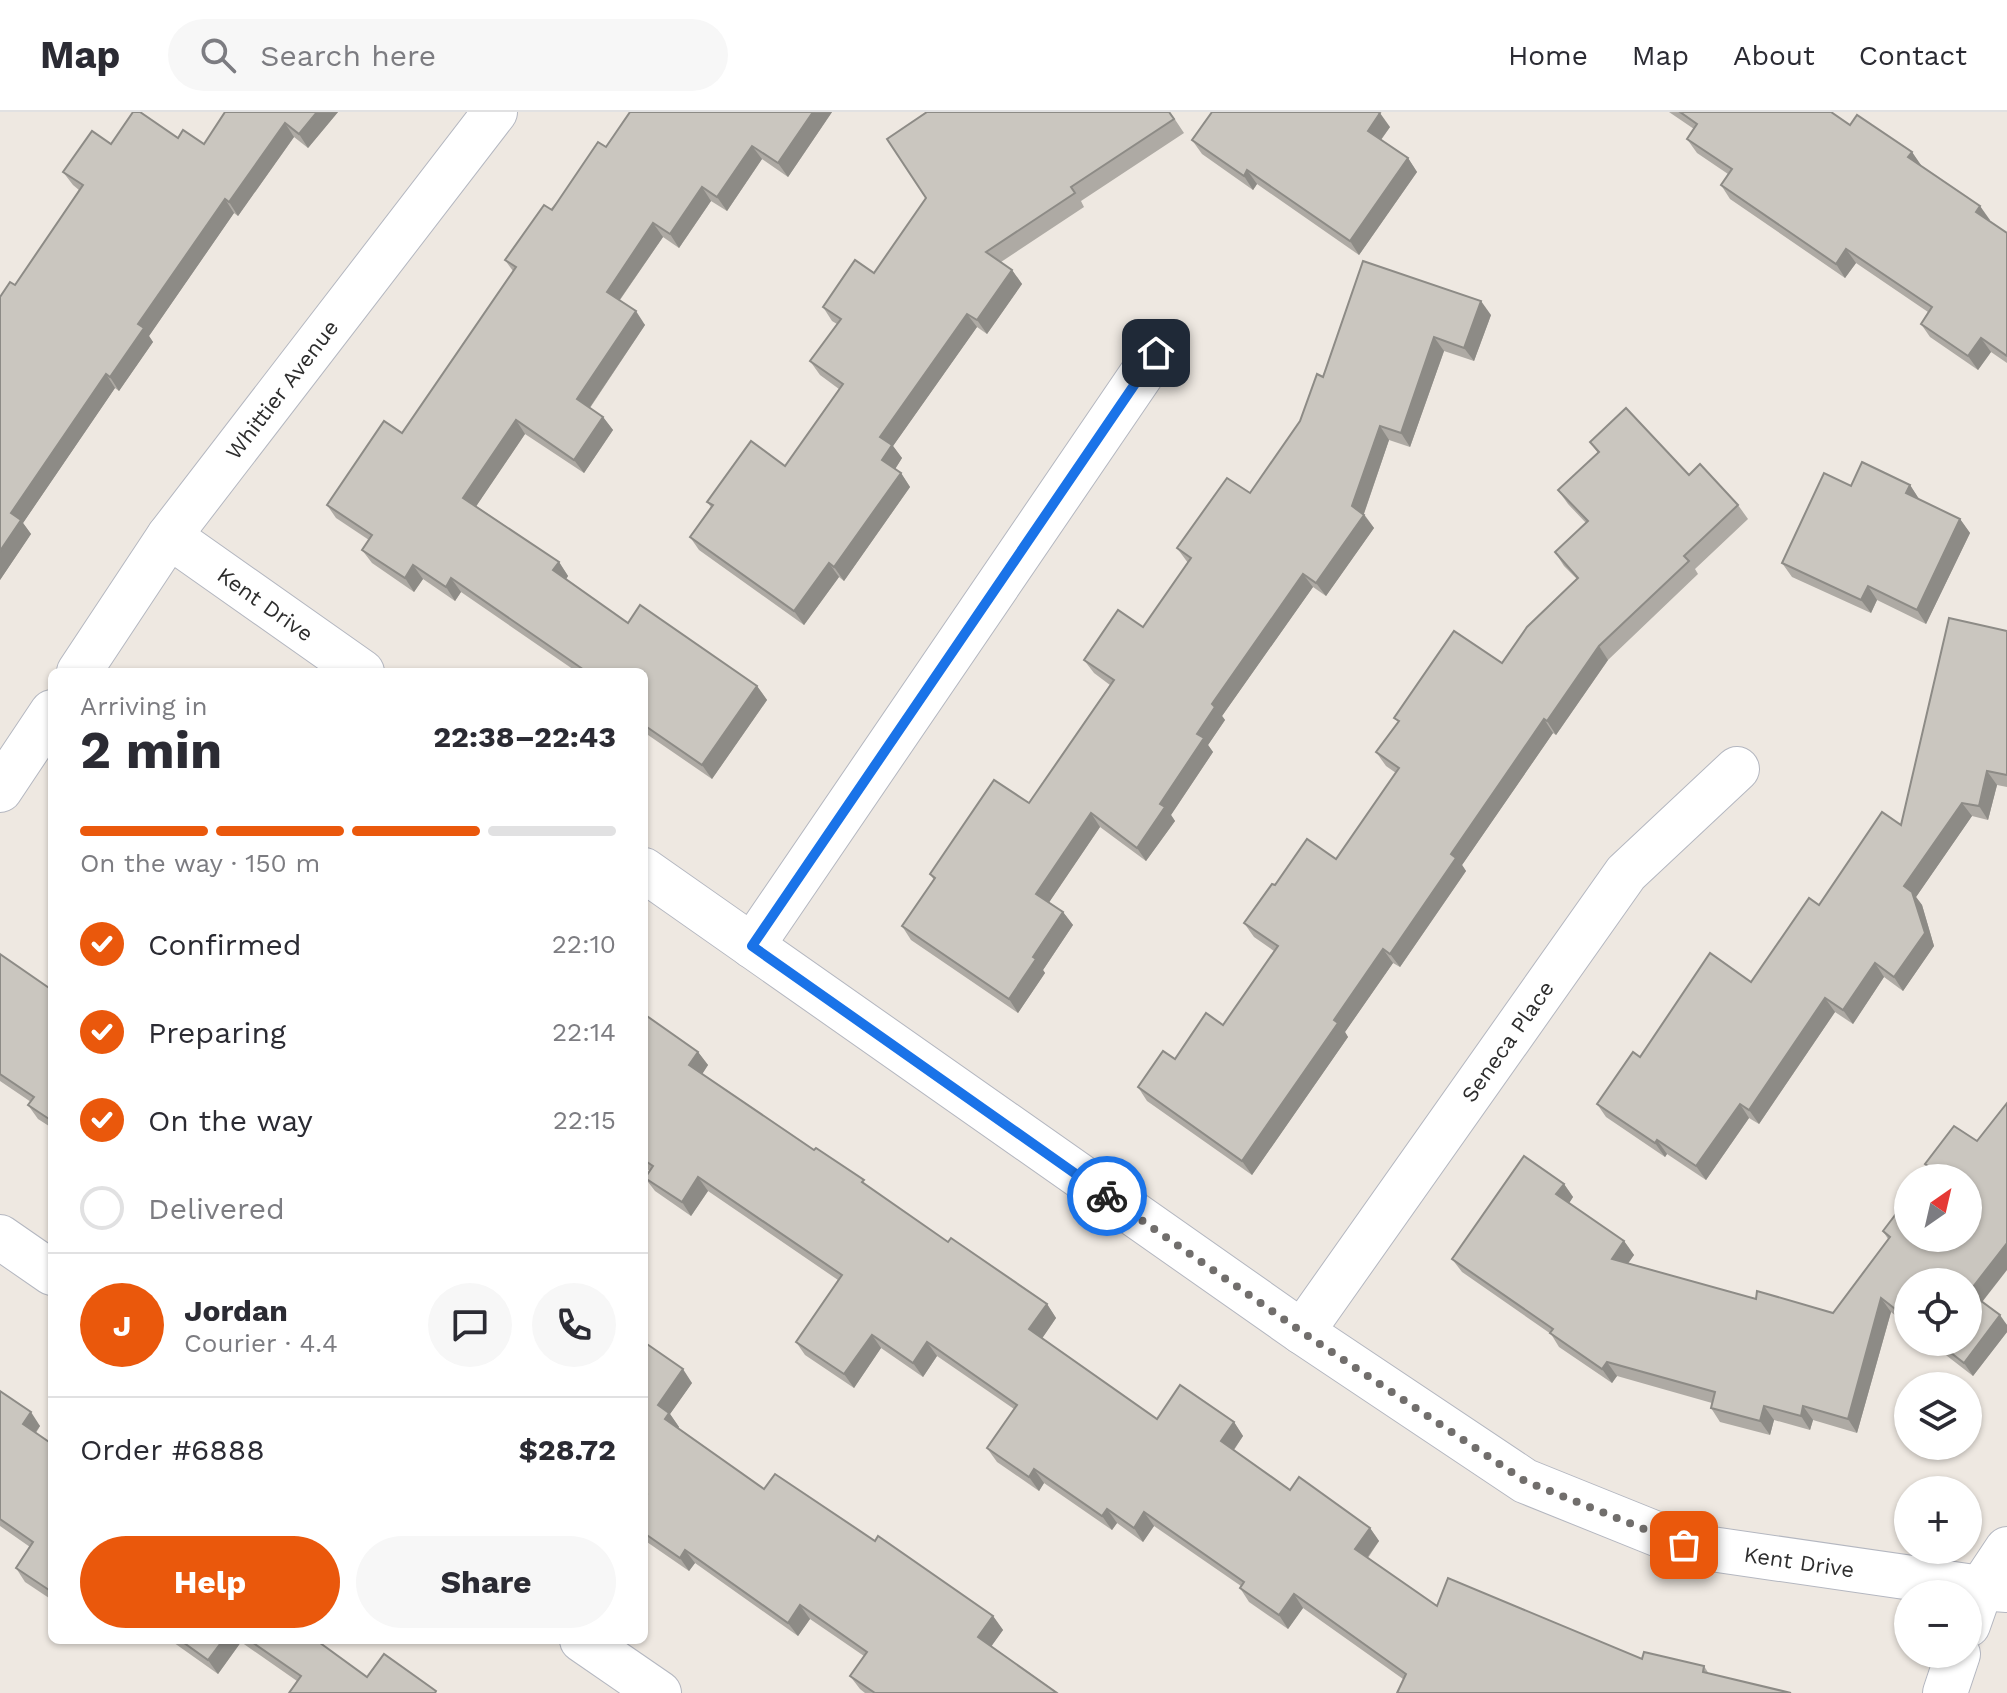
<!DOCTYPE html>
<html lang="en">
<head>
<meta charset="utf-8">
<style>
	:root { --surface:#fff; --page:#f7f7f7; --text:#2b2b33; --muted:#7c7c81; --line:#e1e1e2; --accent:#ea580c }
	body { margin:0; font-family:"Work Sans",sans-serif; background:var(--page); color:var(--text); height:100vh; display:flex; flex-direction:column; font-size:30px; white-space:nowrap }
	* { box-sizing:border-box; margin:0 }
	p { font-size:26px; color:var(--muted) }
	.icon { flex:none; width:44px; height:44px; fill:none; stroke:currentColor; stroke-width:2; stroke-linecap:round; stroke-linejoin:round }
	.map { position:relative; flex:1; overflow:hidden }
	.panel { position:absolute; left:48px; top:556px; width:600px; height:976px; display:flex; flex-direction:column; background:var(--surface); border-radius:12px; box-shadow:0 2px 6px #0004 }
	.panel>* { flex:none }
	.needle { width:52px; rotate:34deg }
	.buttons { position:absolute; left:1894px; top:1052px; display:grid; gap:16px }
	.buttons a { display:grid; place-items:center; width:88px; height:88px; border-radius:50%; background:var(--surface); box-shadow:0 2px 6px #0004; font-size:40px }
	.pin { position:absolute; display:grid; place-items:center; width:68px; height:68px; color:#fff; margin:-34px; border-radius:16px; box-shadow:0 4px 12px #0006 }
	.courier { position:absolute; display:grid; place-items:center; width:80px; height:80px; margin:-40px; border:6px solid #1a73e8; border-radius:50%; background:#fff; color:#222; box-shadow:0 2px 10px #0007 }
	.overview em { font-style:normal; font-weight:700 }
	.overview div { display:flex; flex-direction:column-reverse }
	.overview { display:flex; align-items:center; justify-content:space-between; height:136px; padding:0 32px }
	h1 { font-size:52px; font-weight:700; line-height:60px }
	.bar { display:grid; grid-template-columns:repeat(4,1fr); gap:12px 8px; align-content:center; height:96px; padding:0 32px }
	.bar i { height:10px; border-radius:6px; background:var(--line) }
	.bar .active { background:var(--accent) }
	.bar p { grid-column:span 4 }
	.line { display:flex; align-items:center; gap:20px; padding:0 32px; border-top:2px solid var(--line) }
	.line div { flex:1 }
	.round { display:grid; place-items:center; flex:none; width:84px; height:84px; border-radius:42px; background:var(--page) }
	ol { padding:0 32px; list-style:none }
	li { display:flex; align-items:center; gap:24px; height:88px }
	li p { margin-inline-start:auto }
	li .icon { padding:8px; border-radius:50%; background:var(--accent); color:#fff; stroke-width:4 }
	li:last-child { color:var(--muted) }
	li i { width:44px; height:44px; border:4px solid var(--line); border-radius:50% }
	.cta { display:flex; gap:16px; margin-top:auto; padding:16px 32px }
	.cta a { flex:1; height:92px; border-radius:48px; background:var(--accent); color:#fff; font-size:32px; font-weight:700; line-height:92px; text-align:center }
	.cta a+a { background:var(--page); color:var(--text) }
	header { display:flex; align-items:center; gap:48px; box-sizing:border-box; height:112px; padding:0 40px; background:var(--surface); border-bottom:2px solid var(--line) }
	header strong { font-size:38px }
	nav { display:flex; gap:44px; margin-inline-start:auto; font-size:28px }
	.search { width:560px; height:72px; background:var(--page); display:flex; align-items:center; gap:20px; box-sizing:border-box; padding:0 28px; border-radius:44px; color:var(--muted); font-size:30px }
	.map>svg:first-child { display:block }
	.lines { fill:none; stroke-linecap:round; stroke-linejoin:round }
	.minor-casing { stroke:#b4b7c0; stroke-width:46 }
	.minor { stroke:#fff; stroke-width:44 }
	.wall { fill:#aeaaa4 }
	.shaded-wall { fill:#8d8b86 }
	.building { fill:#cac6bf; stroke:#8d8b86; stroke-width:2 }
	.done { stroke:#716e6c; stroke-width:8; stroke-dasharray:0 14.4 }
	.route { stroke:#1a73e8; stroke-width:10 }
	.labels { text-anchor:middle; stroke-width:7; stroke-linejoin:round; paint-order:stroke }
	.street-label { font-size:22px; fill:#2d2d2d; stroke:#fff }
</style>
</head>
<body>
<header>
<strong>Map</strong>
<div class="search"><svg class="icon" aria-label="search" viewBox="0 0 24 24"><circle cx="10" cy="10" r="6"/><path d="M15 15l6 6"/></svg>Search here</div>
<nav><a>Home</a><a>Map</a><a>About</a><a>Contact</a></nav>
</header>
<div class="map">
<svg width="2007" height="1581" viewBox="0 0 2007 1581">
	<rect width="100%" height="100%" fill="#eee8e1"/>
	<g class="lines">
		<g class="minor-casing">
			<g id="minor">
				<path id="s1" d="M169 424 362 560"/>
				<path id="s2" d="M79 560 169 424 495 0"/>
				<path d="M0 678 52 600"/>
				<path id="s3" d="M644 758 1302 1220 1525 1369 1684 1433 1981 1476 2007 1478"/>
				<path d="M752 834 1156 241"/>
				<path d="M0 1125 52 1161"/>
				<path id="s4" d="M1302 1220 1626 761 1737 657"/>
				<path d="M1968 1513 1981 1476 2007 1437"/>
				<path d="M582 1528 659 1581"/>
				<path d="M1945 1581 1958 1542"/>
			</g>
		</g>
		<use href="#minor" class="minor"/>
	</g>
	<g class="wall">
		<path d="M225 0H338L308 36 294 25 238 104 234 101 149 224 153 230 119 279 115 276 23 411 31 422 0 468V185L15 173 79 78 73 73 63 60 111 32 178 26 204 32Z"/>
		<path d="M630 0H832L788 65 762 47 727 99 711 89 679 136 663 125 620 188 645 213 590 296 603 305 613 318 584 361 525 322 476 394 559 450 568 464 566 467 628 511 757 574 767 588 712 667 648 623 644 617V560H577L461 480 455 489 423 467 414 480 372 451 362 438 369 428 336 406 327 393 402 321 513 159 505 148 606 35Z"/>
		<path d="M1170 0 1184 21 1081 89 1084 95 1001 150 1012 158 1022 172 987 222 977 215 893 334 902 346 895 357 901 361 910 375 844 469 839 465 804 513 699 438 690 425 711 395 707 390 785 354 839 277 820 263 810 249 837 212 832 209 823 195 874 161Z"/>
		<path d="M1669 0H1831L1850 13 1912 40 1921 54 1980 94 1989 109 2007 121V251L1991 240 1978 258 1930 225 1921 212 1928 200 1856 151 1845 166 1730 87 1721 73 1728 62 1697 41 1687 27 1694 17Z"/>
		<path d="M1390 15 1381 28 1408 46 1417 60 1359 143 1257 72 1253 78 1202 42 1192 28Z"/>
		<path d="M1491 203 1474 249 1444 239 1410 335 1389 328 1364 402 1374 416 1326 484 1313 475 1222 604 1225 608 1208 633 1213 640 1171 703 1175 709 1146 749 1100 715 1049 790 1063 800 1073 813 1043 858 1045 861 1018 901 911 828 902 814 934 768 930 762 1029 691 1110 573 1094 561 1084 548 1143 515 1188 451 1177 436 1250 381 1300 309 1323 265Z"/>
		<path d="M1590 330 1689 363 1738 393 1748 407 1695 457 1698 462 1608 548 1556 623 1553 621 1462 753 1466 759 1400 855 1393 851 1345 920 1348 925 1252 1063 1147 989 1138 975 1223 913 1274 839 1254 825 1244 811 1275 773 1336 747 1396 661 1386 654 1376 640 1398 610 1394 606 1502 551 1577 467 1564 454 1555 440 1586 411 1568 392 1558 378 1598 341Z"/>
		<path d="M1910 373 1919 387 1960 407 1970 421 1926 512 1877 488 1871 501 1792 465 1782 451 1851 374Z"/>
		<path d="M2007 519V675L1997 673 1988 708 1972 704 1916 785 1922 793 1934 834 1903 879 1884 865 1853 912 1835 900 1759 1012 1749 1006 1706 1068 1667 1042 1665 1045 1606 1005 1597 992 1640 945 1751 870 1819 793 1901 713Z"/>
		<path d="M0 842 52 878V1016L38 1007 28 993 31 990 0 969Z"/>
		<path d="M644 902 698 940 708 953 702 962 948 1130 1047 1192 1056 1206 1042 1226 1157 1307 1234 1310 1243 1324 1234 1338 1290 1378 1370 1416 1379 1429 1368 1446 1437 1494 1642 1547 1704 1554 1709 1562 1403 1567 1303 1496 1288 1517 1249 1490 1240 1476 1241 1474 1154 1414 1143 1430 1117 1411 1112 1418 1044 1371 1039 1379 997 1350 987 1336 1014 1297 937 1244 923 1265 881 1236 854 1276 805 1243 796 1230 838 1168 708 1079 691 1104 655 1079 645 1066 650 1059 644 1055Z"/>
		<path d="M1954 1014 1982 1190 2007 1213V1220L1973 1264 1929 1230H1968L1908 1170V1214L1891 1200 1857 1321 1813 1308 1810 1318 1774 1308 1770 1323 1720 1310 1711 1296 1712 1291 1617 1264 1612 1271 1559 1235 1551 1222 1462 1160 1452 1147 1564 1072 1573 1085 1569 1091 1624 1129 1634 1143 1628 1151 1756 1187 1833 1201 1888 1127 1883 1119 1930 1058 1925 1052Z"/>
		<path d="M644 1227 646 1231 692 1271 670 1302 679 1315 678 1316 764 1377 875 1429 993 1504 1003 1518 991 1534 1058 1581H865L860 1577 850 1564 864 1544 810 1507 798 1524 695 1451 689 1459 644 1428Z"/>
		<path d="M0 1279 40 1314 36 1321 52 1332V1488L25 1470 16 1456 30 1435 0 1414Z"/>
		<path d="M170 1528H316L367 1565 436 1579 297 1569 241 1530 218 1562Z"/>
	</g>
	<g class="shaded-wall">
		<path d="M317 0H338L308 36 299 22Z"/>
		<path d="M813 0H832L788 65 778 51Z"/>
		<path d="M1380 1 1390 15 1377 33 1368 19Z"/>
		<path d="M285 11 294 25 238 104 229 90Z"/>
		<path d="M752 34 762 47 727 99 717 85Z"/>
		<path d="M1912 40 1921 53 1918 59 1908 45Z"/>
		<path d="M1408 46 1417 60 1359 143 1350 129Z"/>
		<path d="M1247 58 1257 72 1253 78 1244 64Z"/>
		<path d="M702 75 711 89 679 136 670 122Z"/>
		<path d="M225 87 234 101 149 224 153 230 119 279 110 265 138 212Z"/>
		<path d="M1980 94 1990 108 1986 114 1976 100Z"/>
		<path d="M653 111 663 125 616 193 607 180Z"/>
		<path d="M1846 137 1856 151 1845 166 1836 152Z"/>
		<path d="M1012 158 1022 172 987 222 977 208Z"/>
		<path d="M1481 189 1491 203 1474 249 1464 236Z"/>
		<path d="M636 199 645 213 586 301 577 287Z"/>
		<path d="M967 202 977 215 893 334 902 346 892 362 882 348 880 325Z"/>
		<path d="M1434 225 1444 239 1410 335 1401 321Z"/>
		<path d="M1981 226 1991 240 1978 258 1968 244Z"/>
		<path d="M106 262 115 276 23 411 31 422 0 468V439L11 401Z"/>
		<path d="M603 305 613 318 584 361 574 348Z"/>
		<path d="M516 308 525 322 473 399 463 386Z"/>
		<path d="M1380 314 1389 328 1363 404 1364 403 1374 416 1326 484 1316 471 1352 394Z"/>
		<path d="M901 361 910 375 844 469 834 455Z"/>
		<path d="M1910 373 1919 387 1906 381Z"/>
		<path d="M1960 407 1970 421 1926 512 1917 498Z"/>
		<path d="M559 450 568 464 563 472 553 458Z"/>
		<path d="M829 451 839 465 804 513 794 499Z"/>
		<path d="M413 453 423 467 414 480 405 466Z"/>
		<path d="M1303 462 1313 475 1222 604 1225 608 1208 633 1213 640 1171 703 1175 709 1146 749 1137 736 1212 592Z"/>
		<path d="M451 466 461 480 455 489 446 475Z"/>
		<path d="M1868 474 1877 488 1871 501 1861 488Z"/>
		<path d="M1599 534 1608 548 1556 623 1547 609Z"/>
		<path d="M757 574 767 588 712 667 702 653Z"/>
		<path d="M1544 607 1553 621 1462 753 1466 759 1400 855 1390 842 1451 742Z"/>
		<path d="M1987 659 1997 673 1988 708 1979 694Z"/>
		<path d="M1962 691 1972 704 1916 785 1922 793 1934 834 1903 879 1894 865 1904 774Z"/>
		<path d="M1091 701 1100 715 1046 795 1036 782Z"/>
		<path d="M1063 800 1073 813 1043 858 1045 861 1018 901 1009 887 1033 845Z"/>
		<path d="M1383 837 1393 851 1345 920 1348 925 1252 1063 1242 1049 1334 908Z"/>
		<path d="M1875 851 1884 865 1853 912 1843 898Z"/>
		<path d="M1825 886 1835 900 1759 1012 1749 998Z"/>
		<path d="M698 940 708 953 699 967 689 953Z"/>
		<path d="M1740 992 1749 1006 1706 1068 1696 1054Z"/>
		<path d="M1657 1028 1667 1042 1665 1045 1655 1031Z"/>
		<path d="M698 1065 708 1079 691 1104 682 1090Z"/>
		<path d="M1564 1072 1573 1085 1566 1096 1556 1082Z"/>
		<path d="M1624 1129 1634 1143 1622 1160 1612 1147Z"/>
		<path d="M2007 1131V1158L1979 1194 1969 1180Z"/>
		<path d="M1881 1186 1891 1200 1857 1321 1848 1307Z"/>
		<path d="M1047 1192 1056 1206 1039 1231 1029 1217Z"/>
		<path d="M2000 1203 2007 1213V1220L1973 1264 1964 1251Z"/>
		<path d="M872 1223 881 1236 854 1276 844 1262Z"/>
		<path d="M927 1230 937 1244 923 1265 913 1251Z"/>
		<path d="M1607 1250 1617 1264 1612 1271 1602 1257Z"/>
		<path d="M683 1257 692 1271 670 1302 679 1315 675 1321 658 1293Z"/>
		<path d="M1764 1294 1774 1308 1770 1323 1760 1309Z"/>
		<path d="M1803 1294 1813 1308 1810 1318 1801 1304Z"/>
		<path d="M31 1300 40 1314 32 1325 23 1312Z"/>
		<path d="M1234 1310 1243 1324 1230 1343 1221 1329Z"/>
		<path d="M1034 1357 1044 1371 1039 1379 1029 1365Z"/>
		<path d="M1107 1397 1117 1411 1112 1418 1102 1404Z"/>
		<path d="M1144 1400 1154 1414 1143 1430 1134 1416Z"/>
		<path d="M1370 1416 1379 1429 1364 1450 1355 1437Z"/>
		<path d="M685 1438 695 1451 689 1459 680 1446Z"/>
		<path d="M1294 1482 1303 1496 1288 1517 1279 1503Z"/>
		<path d="M800 1493 810 1507 798 1524 788 1511Z"/>
		<path d="M993 1504 1003 1518 988 1539 978 1525Z"/>
		<path d="M223 1528H240L241 1530 218 1562 208 1548Z"/>
	</g>
	<g class="building">
		<path d="M133 0H140L178 26 183 18 204 32 225 0H317L299 22 285 11 229 90 225 87 138 212 144 216 110 265 106 262 11 401 21 408 0 439V185L10 170 15 173 83 73 63 60 92 19 111 32Z"/>
		<path d="M630 0H813L778 51 752 34 717 85 702 75 670 122 653 111 607 180 636 199 577 287 603 305 574 348 516 308 463 386 559 450 553 458 628 511 640 493 757 574 702 653 644 613V560H587L451 466 446 475 413 453 405 466 362 438 372 423 327 393 384 309 402 321 516 155 505 148 544 93 552 98 598 30 606 35Z"/>
		<path d="M927 0H1169L1174 7 1071 75 1075 81 986 140 1012 158 977 208 967 202 880 325 892 333 882 348 901 361 834 455 829 451 794 499 690 425 713 393 707 390 751 329 785 354 843 272 810 249 841 207 823 195 855 148 874 161 926 86 887 27Z"/>
		<path d="M1212 0H1378L1380 1 1368 19 1408 46 1350 129 1247 58 1244 64 1192 28Z"/>
		<path d="M1680 0H1831L1850 13 1857 3 1912 40 1908 45 1980 94 1976 100 2007 121V244L1981 226 1968 244 1921 212 1932 195 1846 137 1836 152 1721 73 1732 57 1687 27 1697 12Z"/>
		<path d="M1363 149 1481 189 1464 236 1434 225 1401 321 1380 314 1352 394 1364 403 1316 471 1303 462 1212 592 1215 595 1197 622 1204 626 1160 692 1165 695 1137 736 1091 701 1036 782 1063 800 1033 845 1036 847 1009 887 902 814 935 766 930 762 994 668 1029 691 1114 568 1084 548 1118 498 1143 515 1191 446 1177 436 1227 366 1250 381 1300 309 1317 262 1323 265Z"/>
		<path d="M1626 296 1689 363 1700 352 1738 393 1684 444 1689 449 1599 534 1547 609 1544 607 1451 742 1456 746 1390 842 1383 837 1334 908 1338 911 1242 1049 1138 975 1163 939 1175 947 1206 901 1223 913 1278 834 1244 811 1272 772 1275 773 1307 727 1336 747 1399 656 1376 640 1399 609 1394 606 1454 519 1502 551 1527 515 1578 466 1555 440 1588 409 1558 378 1599 340 1590 330Z"/>
		<path d="M1862 350 1910 373 1906 381 1960 407 1917 498 1868 474 1861 488 1782 451 1824 361 1851 374Z"/>
		<path d="M1949 506 2007 519V663L1987 659 1979 694 1962 691 1904 774 1912 780 1925 821 1894 865 1875 851 1843 898 1825 886 1749 998 1740 992 1696 1054 1657 1028 1655 1031 1597 992 1633 940 1640 945 1710 841 1751 870 1809 786 1819 793 1882 700 1901 713Z"/>
		<path d="M0 842 52 878V1009L28 993 34 985 0 962Z"/>
		<path d="M644 902 698 940 689 953 814 1038 816 1036 864 1068 862 1070 948 1130 951 1126 1047 1192 1029 1217 1157 1307 1180 1273 1234 1310 1221 1329 1290 1378 1299 1365 1370 1416 1355 1437 1437 1494 1448 1466 1642 1547 1644 1540 1704 1554 1703 1560 1791 1581H1397L1406 1562 1294 1482 1279 1503 1240 1476 1244 1470 1144 1400 1134 1416 1107 1397 1102 1404 1034 1357 1029 1365 987 1336 1017 1293 927 1230 913 1251 872 1223 844 1262 796 1230 842 1163 698 1065 682 1090 645 1066 653 1054 644 1048Z"/>
		<path d="M2007 991V1131L1969 1180 2000 1203 1964 1251 1937 1230H1968V1170H1908V1207L1881 1186 1848 1307 1803 1294 1801 1304 1764 1294 1760 1309 1711 1296 1715 1280 1607 1250 1602 1257 1550 1221 1553 1217 1452 1147 1524 1044 1564 1072 1556 1082 1624 1129 1612 1147 1756 1187 1757 1179 1833 1201 1890 1125 1883 1119 1908 1086V1126H1968V1066H1923L1931 1056 1925 1052 1954 1014 1977 1029Z"/>
		<path d="M644 1230 683 1257 658 1293 669 1301 665 1307 764 1377 775 1362 875 1429 878 1424 993 1504 978 1525 1057 1581H875L850 1564 867 1540 800 1493 788 1511 685 1438 680 1446 644 1421V1386L647 1382 644 1379Z"/>
		<path d="M0 1279 31 1300 23 1312 52 1332V1480L16 1456 33 1430 0 1407Z"/>
		<path d="M180 1528H223L208 1548Z"/>
		<path d="M249 1528H316L367 1565 384 1542 436 1579 435 1581H289L301 1564Z"/>
	</g>
	<g class="lines">
		<path class="done" d="M1107 1084 1302 1220 1525 1369 1684 1433"/>
		<path class="route" d="M1107 1084 752 834 1156 241"/>
	</g>
	<g class="labels">
		<g class="street-label">
			<text dy="8" stroke="none"><textPath href="#s2" startOffset="348">Whittier Avenue</textPath></text>
			<text dy="8" stroke="none"><textPath href="#s1" startOffset="118">Kent Drive</textPath></text>
			<text dy="8" stroke="none"><textPath href="#s4" startOffset="356">Seneca Place</textPath></text>
			<text dy="8" stroke="none"><textPath href="#s3" startOffset="1360">Kent Drive</textPath></text>
		</g>
	</g>
</svg>
<div class="buttons">
<a><svg class="needle" viewBox="-14 -14 28 28"><path d="M0-13l5 13h-10z" fill="#e53935"/><path d="M0 13l5-13h-10z" fill="#7c7c81"/></svg></a>
<a><svg class="icon" aria-label="locate" viewBox="0 0 24 24"><circle cx="12" cy="12" r="6"/><path d="M12 2v4M12 18v4M2 12h4M18 12h4"/></svg></a>
<a><svg class="icon" aria-label="layers" viewBox="0 0 24 24"><path d="M12 4l9 5-9 5-9-5zM3 14l9 5 9-5"/></svg></a>
<a>+</a>
<a>−</a>
</div>
<div class="pin" style="left:1684px;top:1433px;background:#ea580c"><svg class="icon" aria-label="bag" viewBox="0 0 24 24"><path d="M5 8h14l-1 12H6zM9 8a3 3 0 0 1 6 0"/></svg></div>
<div class="pin" style="left:1156px;top:241px;background:#1f2937"><svg class="icon" aria-label="home" viewBox="0 0 24 24"><path d="M3 11l9-7 9 7M6 9v11h12V9"/></svg></div>
<div class="courier" style="left:1107px;top:1084px"><svg class="icon" aria-label="bike" viewBox="0 0 24 24"><circle cx="6" cy="16" r="4"/><circle cx="18" cy="16" r="4"/><path d="M6 16l4-8h5l3 8M10 8l3 8H6M13 5h3"/></svg></div>
<section class="panel">
<div class="overview"><div><h1>2 min</h1><p>Arriving in</p></div><em>22:38–22:43</em></div>
<div class="bar"><i class="active"></i><i class="active"></i><i class="active"></i><i></i><p>On the way · 150 m</p></div>
<ol>
<li><svg class="icon" aria-label="check" viewBox="0 0 24 24"><path d="M5 12l5 5 9-10"/></svg>Confirmed<p>22:10</p></li>
<li><svg class="icon" aria-label="check" viewBox="0 0 24 24"><path d="M5 12l5 5 9-10"/></svg>Preparing<p>22:14</p></li>
<li><svg class="icon" aria-label="check" viewBox="0 0 24 24"><path d="M5 12l5 5 9-10"/></svg>On the way<p>22:15</p></li>
<li><i></i>Delivered</li>
</ol>
<div class="line" style="height:144px"><b class="round" style="background:var(--accent);color:#fff">J</b><div><b>Jordan</b><p>Courier · 4.4</p></div><a class="round"><svg class="icon" aria-label="chat" viewBox="0 0 24 24"><path d="M4 5h16v11H9l-5 4z"/></svg></a><a class="round"><svg class="icon" aria-label="phone" viewBox="0 0 24 24"><path d="M5 4h4l2 5-3 2q2 4 5 5l2-3 5 2v4C11 20 4 13 5 4z"/></svg></a></div>
<div class="line" style="height:104px"><div>Order #6888</div><b>$28.72</b></div>
<div class="cta"><a>Help</a><a>Share</a></div>
</section>
</div>
</body>
</html>
